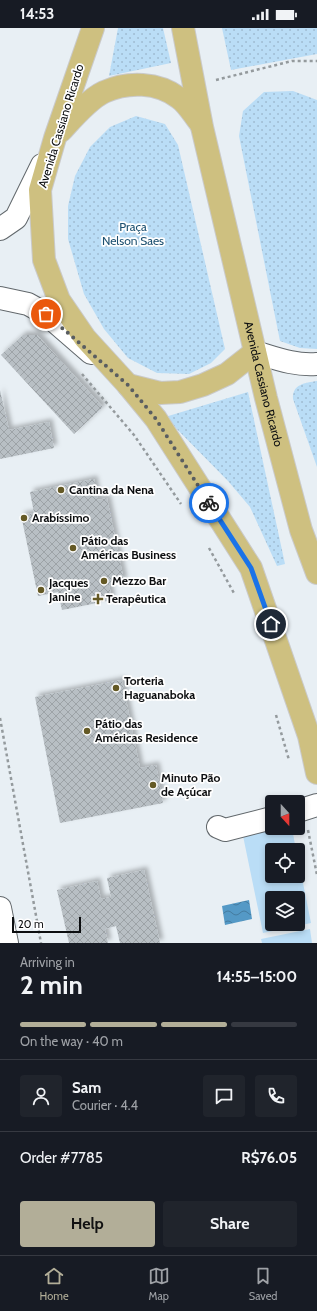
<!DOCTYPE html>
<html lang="en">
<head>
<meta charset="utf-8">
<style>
	:root { --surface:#171b24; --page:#20242c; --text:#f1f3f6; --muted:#9ea1a6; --line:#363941; --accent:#b2ae98 }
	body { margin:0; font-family:Cabin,sans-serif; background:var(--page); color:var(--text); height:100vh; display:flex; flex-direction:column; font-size:15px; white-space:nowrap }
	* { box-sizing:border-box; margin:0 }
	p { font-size:13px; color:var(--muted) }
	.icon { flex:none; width:22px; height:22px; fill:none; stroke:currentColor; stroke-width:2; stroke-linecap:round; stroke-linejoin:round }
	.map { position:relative; height:915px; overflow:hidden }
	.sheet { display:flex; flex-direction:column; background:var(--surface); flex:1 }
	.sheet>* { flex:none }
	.needle { width:26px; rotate:159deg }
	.controls { position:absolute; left:265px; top:767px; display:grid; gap:8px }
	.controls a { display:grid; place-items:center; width:40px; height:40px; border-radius:4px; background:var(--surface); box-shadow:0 2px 6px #0003; font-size:20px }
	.scale { position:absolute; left:12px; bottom:10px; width:69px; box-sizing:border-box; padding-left:4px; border:2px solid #0c0e10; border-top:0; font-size:11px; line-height:14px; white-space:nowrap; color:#0c0e10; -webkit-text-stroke:3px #fff; paint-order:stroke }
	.pin { position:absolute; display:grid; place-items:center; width:34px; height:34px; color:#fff; margin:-17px; border:2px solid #fff; border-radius:50%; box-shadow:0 1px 4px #0007 }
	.courier { position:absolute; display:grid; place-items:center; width:40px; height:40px; margin:-20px; border:3px solid #1a73e8; border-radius:50%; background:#fff; color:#222; box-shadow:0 1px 5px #0007 }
	.head em { font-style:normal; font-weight:700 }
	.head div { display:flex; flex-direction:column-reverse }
	.head { display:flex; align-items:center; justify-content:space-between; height:68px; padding:0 20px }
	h1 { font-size:26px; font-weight:700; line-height:30px }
	.bar { display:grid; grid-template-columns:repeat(4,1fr); gap:6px 4px; align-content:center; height:48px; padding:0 20px }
	.bar i { height:5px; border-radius:3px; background:var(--line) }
	.bar .selected { background:var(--accent) }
	.bar p { grid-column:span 4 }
	.line { display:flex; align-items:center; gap:10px; padding:0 20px; border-top:1px solid var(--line) }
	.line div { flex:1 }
	.round { display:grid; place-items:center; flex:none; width:42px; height:42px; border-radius:4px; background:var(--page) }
	.cta { display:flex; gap:8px; margin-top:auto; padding:8px 20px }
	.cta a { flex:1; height:46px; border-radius:4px; background:var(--accent); color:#111; font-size:16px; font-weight:700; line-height:46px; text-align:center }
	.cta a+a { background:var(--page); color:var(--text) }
	.status { display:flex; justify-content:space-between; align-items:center; height:28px; padding:0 20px; background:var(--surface); direction:ltr }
	.status svg { height:11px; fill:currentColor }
	.tabs { display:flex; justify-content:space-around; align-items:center; height:56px; border-top:1px solid var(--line); background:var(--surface); font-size:11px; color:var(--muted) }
	.tabs a { display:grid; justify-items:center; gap:2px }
	.tabs .selected { color:var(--accent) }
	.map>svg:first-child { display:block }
	.grass { fill:url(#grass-dots) }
	.garden { fill:#baddf6; fill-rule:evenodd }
	.water { fill:url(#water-waves) }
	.building { fill:url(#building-cross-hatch); filter:url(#shadow) }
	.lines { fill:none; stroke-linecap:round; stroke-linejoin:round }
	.minor-casing { stroke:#61676b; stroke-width:24 }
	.major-casing { stroke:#cacaca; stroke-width:24 }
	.path { stroke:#949a9d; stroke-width:2.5; stroke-dasharray:3 3; stroke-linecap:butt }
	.minor { stroke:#fff; stroke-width:22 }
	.major { stroke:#cec080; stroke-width:22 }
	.done { stroke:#595d60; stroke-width:4; stroke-dasharray:0 7.2 }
	.route { stroke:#1a73e8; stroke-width:5 }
	.poi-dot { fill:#645925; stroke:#fff; stroke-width:1.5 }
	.labels { text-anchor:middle; stroke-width:3.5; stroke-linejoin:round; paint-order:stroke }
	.street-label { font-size:12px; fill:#0c0e10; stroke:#fff }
	.park-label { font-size:12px; fill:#1d5171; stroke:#fff }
	.poi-label { font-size:12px; font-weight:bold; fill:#0c0e10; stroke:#fff; text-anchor:start }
</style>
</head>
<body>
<div class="status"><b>14:53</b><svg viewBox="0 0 49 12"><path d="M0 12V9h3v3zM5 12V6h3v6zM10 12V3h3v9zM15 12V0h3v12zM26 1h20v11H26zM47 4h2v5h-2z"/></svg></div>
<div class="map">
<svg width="317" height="915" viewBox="0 0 317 915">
	<defs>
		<pattern id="grass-dots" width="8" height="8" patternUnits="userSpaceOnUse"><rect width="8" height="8" fill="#baddf6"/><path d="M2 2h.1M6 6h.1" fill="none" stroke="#9fbcd2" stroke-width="1.8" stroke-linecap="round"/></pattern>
		<pattern id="water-waves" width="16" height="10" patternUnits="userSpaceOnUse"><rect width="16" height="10" fill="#5499c6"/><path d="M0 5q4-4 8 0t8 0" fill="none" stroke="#447b9f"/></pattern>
		<pattern id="building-cross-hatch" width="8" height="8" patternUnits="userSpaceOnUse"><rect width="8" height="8" fill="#b8bfc4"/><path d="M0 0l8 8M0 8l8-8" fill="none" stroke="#9da3a7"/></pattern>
		<filter id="shadow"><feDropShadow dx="3.5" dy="-3.5" stdDeviation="2" flood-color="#0004"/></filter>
	</defs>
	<rect width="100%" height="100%" fill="#e8eff4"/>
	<g class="grass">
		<path d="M118 0H163L171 35 109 48Z"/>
		<path d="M222 0H317V26L231 42Z"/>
		<path d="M293 63 317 72V321L300 320 280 313 239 108 243 83 264 64Z"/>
		<path d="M136 88 165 96 178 117 225 321 211 335 189 346 157 345 128 330 104 301 84 266 68 211V178L75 148 90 119 110 99Z"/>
		<path d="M317 353V439L293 371C292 356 305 355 317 353Z"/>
		<path d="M248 364 285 536 277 538 250 479 228 453 165 389Z"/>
	</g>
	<g class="garden">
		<path d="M272 800H292L296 822H272V848H298V830L311 895 263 905 242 803ZM272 870H298V896H272Z"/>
		<path d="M310 901 312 915H262L261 911Z"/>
	</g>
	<path class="water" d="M249 872 252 891 225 897 222 878Z"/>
	<g class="building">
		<path d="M23 307H37L103 379 74 406 1 327Z"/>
		<path d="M0 362 9 402 49 394 54 420 0 431Z"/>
		<path d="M94 451 98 472 107 470 124 553 109 556 112 572 62 582 58 564 38 568 21 487 34 485 30 464Z"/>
		<path d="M122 652 140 740 156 737 163 775 60 795 35 669Z"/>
		<path d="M144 842 160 915H120L116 898 105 901 108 915H69L57 862 97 853 101 871 111 869 107 850Z"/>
	</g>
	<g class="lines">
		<g class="minor-casing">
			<g id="minor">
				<path d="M0 201 16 190 42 137"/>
				<path d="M0 270 28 276 46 286 91 325"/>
				<path d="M255 324C275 330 295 338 317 336"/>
				<path d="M298 783 317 777"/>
				<path d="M218 799 225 802 272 790"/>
				<path d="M0 880 7 915"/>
			</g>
		</g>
		<g class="major-casing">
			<g id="major">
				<path d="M93 0 55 110 40 162 44 232 59 272 85 310 128 357 156 391 251 540 309 708 317 745"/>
				<path id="s1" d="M183 0 202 99 266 370 301 502 317 545"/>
				<path d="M61 103C72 91 89 71 104 64 128 53 158 54 179 70 188 76 194 88 201 96"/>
				<path d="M128 357 160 365 180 364 203 357 227 346 255 324"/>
			</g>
		</g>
		<g class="path">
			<path d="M216 52 292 33H317"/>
			<path d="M82 346 134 407 181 476"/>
			<path d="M209 520 235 567"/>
			<path d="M276 687 289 732"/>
			<path d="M0 690 41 915"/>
			<path d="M308 802 317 847"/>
		</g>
		<use href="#minor" class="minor"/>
		<use href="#major" class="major"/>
	</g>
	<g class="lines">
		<path class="done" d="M46 286 128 357 156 391 209 475"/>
		<path class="route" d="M209 475 251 540 271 596"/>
	</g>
	<g class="poi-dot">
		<circle cx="61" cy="462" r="4"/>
		<circle cx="24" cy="490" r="4"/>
		<circle cx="73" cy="520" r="4"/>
		<circle cx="104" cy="553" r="4"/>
		<circle cx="41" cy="562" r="4"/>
		<path d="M96 565h4v4h4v4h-4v4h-4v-4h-4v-4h4z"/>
		<circle cx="116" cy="660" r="4"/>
		<circle cx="87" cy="703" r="4"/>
		<circle cx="153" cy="757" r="4"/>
	</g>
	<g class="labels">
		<g class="street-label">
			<text transform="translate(61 98) rotate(-73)" y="4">Avenida Cassiano Ricardo</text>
			<text dy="4" stroke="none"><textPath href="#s1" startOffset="365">Avenida Cassiano Ricardo</textPath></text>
		</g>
		<g class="park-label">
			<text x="133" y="203">Praça<tspan x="133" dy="14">Nelson Saes</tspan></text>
		</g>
		<g class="poi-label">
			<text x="69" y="466">Cantina da Nena</text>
			<text x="32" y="494">Arabíssimo</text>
			<text x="81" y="517">Pátio das<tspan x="81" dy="14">Américas Business</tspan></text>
			<text x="112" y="557">Mezzo Bar</text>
			<text x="49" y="559">Jacques<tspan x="49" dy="14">Janine</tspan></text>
			<text x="106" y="575">Terapêutica</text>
			<text x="124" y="657">Torteria<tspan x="124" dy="14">Haguanaboka</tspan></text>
			<text x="95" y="700">Pátio das<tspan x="95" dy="14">Américas Residence</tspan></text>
			<text x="161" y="754">Minuto Pão<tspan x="161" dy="14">de Açúcar</tspan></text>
		</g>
	</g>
</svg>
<div class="controls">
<a><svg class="needle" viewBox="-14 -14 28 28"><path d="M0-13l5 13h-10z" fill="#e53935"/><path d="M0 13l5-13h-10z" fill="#9ea1a6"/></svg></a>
<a><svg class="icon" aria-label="locate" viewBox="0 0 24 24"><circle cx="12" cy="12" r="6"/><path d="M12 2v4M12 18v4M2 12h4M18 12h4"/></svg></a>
<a><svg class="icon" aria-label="layers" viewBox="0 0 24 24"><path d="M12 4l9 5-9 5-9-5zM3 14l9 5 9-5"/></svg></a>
</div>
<div class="scale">20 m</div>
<div class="pin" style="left:46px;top:286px;background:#ea580c"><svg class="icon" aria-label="bag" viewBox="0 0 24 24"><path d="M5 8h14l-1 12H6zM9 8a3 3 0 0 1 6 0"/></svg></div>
<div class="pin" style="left:271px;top:596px;background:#1f2937"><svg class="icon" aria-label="home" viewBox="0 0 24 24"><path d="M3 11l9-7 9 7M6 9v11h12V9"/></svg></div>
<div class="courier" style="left:209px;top:475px"><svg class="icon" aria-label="bike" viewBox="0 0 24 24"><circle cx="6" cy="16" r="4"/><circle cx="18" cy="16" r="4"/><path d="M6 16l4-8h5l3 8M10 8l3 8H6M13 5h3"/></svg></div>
</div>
<section class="sheet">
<div class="head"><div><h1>2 min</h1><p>Arriving in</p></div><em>14:55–15:00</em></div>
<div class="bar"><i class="selected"></i><i class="selected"></i><i class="selected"></i><i></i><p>On the way · 40 m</p></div>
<div class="line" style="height:72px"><a class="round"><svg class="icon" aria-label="person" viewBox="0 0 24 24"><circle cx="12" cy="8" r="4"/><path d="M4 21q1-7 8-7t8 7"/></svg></a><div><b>Sam</b><p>Courier · 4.4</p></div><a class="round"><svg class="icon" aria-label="chat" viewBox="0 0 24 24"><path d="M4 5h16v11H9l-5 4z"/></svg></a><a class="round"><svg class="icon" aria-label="phone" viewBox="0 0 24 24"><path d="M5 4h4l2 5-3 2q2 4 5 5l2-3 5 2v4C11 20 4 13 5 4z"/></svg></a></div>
<div class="line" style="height:52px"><div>Order #7785</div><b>R$76.05</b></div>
<div class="cta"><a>Help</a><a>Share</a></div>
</section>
<nav class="tabs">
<a class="selected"><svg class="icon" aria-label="home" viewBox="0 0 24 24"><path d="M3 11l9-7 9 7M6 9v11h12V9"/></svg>Home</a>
<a><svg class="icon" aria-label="map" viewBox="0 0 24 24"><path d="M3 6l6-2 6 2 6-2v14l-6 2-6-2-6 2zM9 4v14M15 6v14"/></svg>Map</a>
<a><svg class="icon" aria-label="saved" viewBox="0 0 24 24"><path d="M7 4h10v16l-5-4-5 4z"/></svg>Saved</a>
</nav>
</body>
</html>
